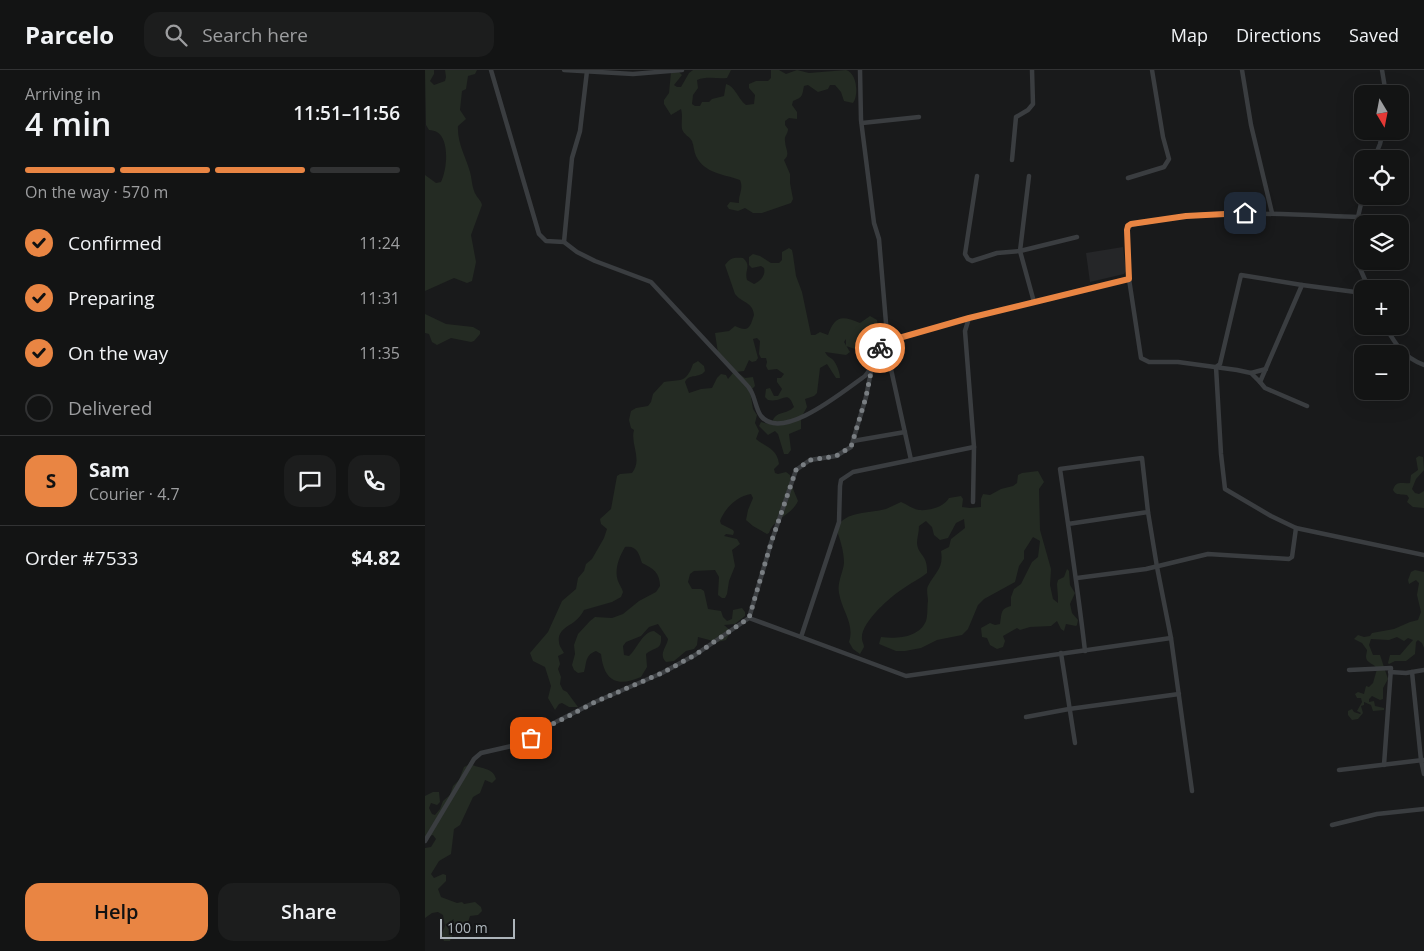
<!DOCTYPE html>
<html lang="en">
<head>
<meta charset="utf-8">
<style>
	:root { --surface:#131414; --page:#1c1d1d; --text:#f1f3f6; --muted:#9d9ea0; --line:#323334; --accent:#e98543 }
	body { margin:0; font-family:"Open Sans",sans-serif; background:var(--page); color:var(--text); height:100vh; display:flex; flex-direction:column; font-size:19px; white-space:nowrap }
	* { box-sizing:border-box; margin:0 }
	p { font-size:16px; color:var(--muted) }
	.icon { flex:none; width:28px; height:28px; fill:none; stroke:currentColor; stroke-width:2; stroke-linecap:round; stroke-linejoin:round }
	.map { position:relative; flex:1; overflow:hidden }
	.panel { display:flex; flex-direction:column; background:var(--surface); width:425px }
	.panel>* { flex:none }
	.needle { width:32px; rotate:170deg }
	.buttons { position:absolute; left:929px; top:15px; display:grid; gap:10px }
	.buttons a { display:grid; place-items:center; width:55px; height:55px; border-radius:10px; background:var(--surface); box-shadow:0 5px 20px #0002,0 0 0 1px var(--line); font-size:25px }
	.scale { position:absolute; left:15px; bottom:12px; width:75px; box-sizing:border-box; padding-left:5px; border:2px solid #acb4ba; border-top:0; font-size:14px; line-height:18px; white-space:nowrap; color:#acb4ba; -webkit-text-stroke:4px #141516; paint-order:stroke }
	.pin { position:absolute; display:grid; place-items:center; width:42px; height:42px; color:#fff; margin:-21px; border-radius:10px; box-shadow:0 2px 8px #0006 }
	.courier { position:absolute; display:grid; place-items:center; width:50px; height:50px; margin:-25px; border:4px solid #e98543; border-radius:50%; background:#fff; color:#222; box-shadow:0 1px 6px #0007 }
	.overview em { font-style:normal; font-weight:600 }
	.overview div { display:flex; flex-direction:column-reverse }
	.overview { display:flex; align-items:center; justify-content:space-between; height:85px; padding:0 25px }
	h1 { font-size:32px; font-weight:600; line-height:38px }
	.bar { display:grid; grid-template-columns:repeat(4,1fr); gap:8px 5px; align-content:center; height:60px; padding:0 25px }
	.bar i { height:6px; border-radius:4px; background:var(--line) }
	.bar .active { background:var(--accent) }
	.bar p { grid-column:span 4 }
	.line { display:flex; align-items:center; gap:12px; padding:0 25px; border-top:1px solid var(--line) }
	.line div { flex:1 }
	.round { display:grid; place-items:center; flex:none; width:52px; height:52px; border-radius:15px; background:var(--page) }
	ol { padding:0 25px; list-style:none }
	li { display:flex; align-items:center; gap:15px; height:55px }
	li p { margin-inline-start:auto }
	li .icon { padding:5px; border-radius:50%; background:var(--accent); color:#111; stroke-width:4 }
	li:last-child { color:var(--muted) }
	li i { width:28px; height:28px; border:2px solid var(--line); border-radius:50% }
	.button { display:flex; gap:10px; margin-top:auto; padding:10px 25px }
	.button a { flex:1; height:58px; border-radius:15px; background:var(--accent); color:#111; font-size:20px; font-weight:600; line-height:58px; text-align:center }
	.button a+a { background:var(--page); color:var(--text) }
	header { display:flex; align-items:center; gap:30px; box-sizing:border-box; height:70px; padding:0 25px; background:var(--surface); border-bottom:1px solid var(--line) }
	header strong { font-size:24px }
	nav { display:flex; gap:28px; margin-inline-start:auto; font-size:18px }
	.search { width:350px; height:45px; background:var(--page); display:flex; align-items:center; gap:12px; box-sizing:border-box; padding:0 18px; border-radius:15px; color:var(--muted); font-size:19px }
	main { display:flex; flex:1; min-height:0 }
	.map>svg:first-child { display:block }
	.built { fill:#252628 }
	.green { fill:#242b23 }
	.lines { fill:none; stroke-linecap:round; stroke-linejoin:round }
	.street { stroke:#3a3d40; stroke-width:4.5 }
	.done { stroke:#797e82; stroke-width:5; stroke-dasharray:0 9 }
	.route { stroke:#e98543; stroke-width:6 }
</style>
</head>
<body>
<header>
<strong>Parcelo</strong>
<div class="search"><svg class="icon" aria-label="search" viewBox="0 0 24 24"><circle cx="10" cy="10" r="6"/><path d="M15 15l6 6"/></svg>Search here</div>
<nav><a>Map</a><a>Directions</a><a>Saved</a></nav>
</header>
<main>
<section class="panel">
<div class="overview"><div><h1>4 min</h1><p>Arriving in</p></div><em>11:51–11:56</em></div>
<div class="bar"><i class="active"></i><i class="active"></i><i class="active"></i><i></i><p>On the way · 570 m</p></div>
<ol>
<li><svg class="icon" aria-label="check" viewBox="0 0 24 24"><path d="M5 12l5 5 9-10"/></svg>Confirmed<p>11:24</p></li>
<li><svg class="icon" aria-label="check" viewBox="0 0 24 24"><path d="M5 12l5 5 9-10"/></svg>Preparing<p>11:31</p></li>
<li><svg class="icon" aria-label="check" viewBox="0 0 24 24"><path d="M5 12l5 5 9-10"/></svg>On the way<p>11:35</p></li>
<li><i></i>Delivered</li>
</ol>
<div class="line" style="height:90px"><b class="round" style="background:var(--accent);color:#111">S</b><div><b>Sam</b><p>Courier · 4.7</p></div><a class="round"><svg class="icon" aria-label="chat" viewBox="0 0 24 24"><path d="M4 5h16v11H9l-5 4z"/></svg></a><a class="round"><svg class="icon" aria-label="phone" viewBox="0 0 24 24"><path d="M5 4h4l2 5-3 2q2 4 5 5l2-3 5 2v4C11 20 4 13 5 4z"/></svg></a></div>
<div class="line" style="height:65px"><div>Order #7533</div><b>$4.82</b></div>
<div class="button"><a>Help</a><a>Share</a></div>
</section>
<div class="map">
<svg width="999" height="881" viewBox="0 0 999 881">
	<rect width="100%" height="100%" fill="#191a1b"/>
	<path class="built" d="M698 177 701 201 699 204 665 212 661 183Z"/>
	<g class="green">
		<path d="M0 0H9V4L5 11 9 15 20 11 21 7 20 0H52L50 4 43 6 41 19 37 21 35 40 41 49 33 56C32 73 41 87 45 102 47 109 47 119 51 125 53 129 56 130 57 135L46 165 51 192 47 211 42 213 29 208 0 221V105L11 113 16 112C22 100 25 70 12 62 10 61 7 60 4 60L1 55Z"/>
		<path d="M268 0H306L302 8C292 9 282 6 272 10L273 18 268 25 267 34 270 36H275L277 32H284L287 29 299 26 301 14C310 16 313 29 321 35L329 34 330 25 324 18V14L331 11H343L346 8V0H354L361 4 372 0 384 3 421 0C432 3 434 25 428 33L419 31 416 22 410 15H405L403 19 393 22 383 15 379 16C377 26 378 27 368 31L367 35 372 42V49L364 48 360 51V55L363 59C363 64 359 66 360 71 360 79 366 84 359 90L365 104V113L368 129 366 133 337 143H328L320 138 313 141 304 139 302 136 305 132 314 133C313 125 319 119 315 110 299 104 280 104 271 86 269 82 269 76 267 71 264 66 259 65 257 59 256 52 258 46 256 39L246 45 239 34V30L244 23 246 2H254L257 5 249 15 252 17H256L264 3Z"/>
		<path d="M364 178 367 180 368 185 371 206 377 222 386 265H390L395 262 403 265C410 246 416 245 435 253L445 246 452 250 454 264 452 268 441 262 437 264 440 272 437 278 430 279 421 276V269L419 272 425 282 421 285 400 282C403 288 406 287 409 291 412 295 415 303 415 308H411L402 294 395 298 392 323 389 326 380 329 382 337 376 348V359L364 364 366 380 363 384H359L353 364 350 361 343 365 334 356 336 352 344 354 347 353C350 340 362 345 369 337 362 318 359 333 343 330L340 327 341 319 345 318 349 326H353L357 319 352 312V308H356L359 304 352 299 343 300 341 296 342 292 341 288H336L334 284 335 271 332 268 328 269 333 288 331 291 327 292 324 290 319 301 311 302 293 283 290 263 304 261 310 256C324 263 325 257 329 245 328 232 317 233 310 224L300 195C305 188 309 187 318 188 327 196 319 200 322 210L329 214C335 211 341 206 339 198L336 196 327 198 324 195V187L328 184 335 186 346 193H354L357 190V182Z"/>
		<path d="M0 244 21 254 48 257 55 261V264L49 271 46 272 26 268 12 275 7 272 4 264 0 263Z"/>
		<path d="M273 291 279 296 280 301C274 309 264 303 260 312L264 323 276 319 287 318 292 308 296 304 301 305 303 309 308 303H313L320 308 328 307 330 316 325 321 328 339 332 345 330 353 334 361 331 369C340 377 352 378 354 394L349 399 350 403 353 404 361 402 365 405 366 414 373 431C367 445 348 449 344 463L342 464 328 456 321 450 323 440 328 428 326 424C312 426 300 438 295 451L296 454 308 460 309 462 308 465 301 464 299 466 312 469 315 474 307 480 310 496 304 511 302 524 300 528H297L293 525 294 507 290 500 269 501 265 504 263 512 267 519H276L279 521 283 539 296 541 298 547 302 551 307 549 308 540 317 538 320 542V546L310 554 299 555 306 561 301 570 292 572 273 567 272 575 269 579 261 581 249 591 241 592C233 584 242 577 243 569L233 554 224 557 216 566 201 572 198 576 199 585 204 586C213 578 217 562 229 561L236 566C237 581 230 576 221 584L222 597 216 607C191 618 179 610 176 584L171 581C160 585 162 592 159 602L153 603 149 600 147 595 150 584 149 575 153 564 165 551 170 547 187 548 198 544 214 531 231 522 235 516C235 503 228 498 217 493 214 484 212 475 200 477 194 487 189 500 193 511 194 514 197 518 198 522L196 527 187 532 159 540C157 544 154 548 149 552 142 557 132 561 134 572 134 576 137 579 139 583L133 586 135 594 133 599 136 607 135 614 138 620 142 622 153 637H144L137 633 134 634 130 640 123 628 126 616 120 597 108 591 105 583 123 562 137 531 151 519 153 508 159 501 161 494 167 489 179 468 182 459 176 454 175 449 186 439 192 406 195 404 207 403C218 390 205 374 209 360L206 358 204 350 206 341 211 338 223 336 226 332 228 324 239 312C255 309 261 314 268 294Z"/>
		<path d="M994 386 998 387 999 400 991 409 987 419 990 423 994 424 999 421V438L988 437 982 432 984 428 982 425C976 424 971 426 968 420 971 410 977 414 985 413L986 405 993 400 991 388Z"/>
		<path d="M613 401 619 412 614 419 615 460 626 499 625 515 628 529 633 533V527L632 514 633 510 639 507 642 499 644 501 645 515 650 523 645 534 647 543 653 550 652 555 651 556 641 554 639 561 636 559 632 551 626 556 605 557 595 560 592 558 578 566 580 571 578 577 572 579 565 575 562 568 557 567 556 558 565 553 570 555 575 554C577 543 575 539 586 536V527L589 519 596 514 607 492 613 487 615 471 608 467 599 481V489L594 496 590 512 559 529 553 535 543 559 537 565 512 570 496 578 480 581H471L454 574 456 567C471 569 494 568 501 551 503 545 502 537 503 531 503 527 501 520 503 516 510 502 519 499 516 481L524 477 526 469 540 458 539 449 531 453 523 468 515 470 509 465 507 457 501 451 494 456C494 462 492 468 492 473 493 486 503 484 502 503 495 509 487 512 479 518 466 526 435 553 437 569 437 572 439 574 439 577L435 584 428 579 424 572C430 554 417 541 414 523 412 512 418 503 419 493 419 481 415 469 411 458 422 440 443 444 461 439 466 437 471 434 476 432 482 434 487 439 494 440 504 441 519 437 524 428L536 426 538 429 537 437 545 438 556 437V429L558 424 565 425 576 419 588 416 592 413 593 405 597 403Z"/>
		<path d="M990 500 999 502V578L997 573 993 570 991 572 990 584 981 591H970L964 594 963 593 965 585H975L988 570 983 568 979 571 972 567 964 570 946 569 944 575 948 585H955L963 609 958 618V629L955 630 947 626 944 629V632L949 631 950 636 959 638V640L948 641 946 635 939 632V635L936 636 938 643 933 649 927 650 923 645V641L927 639 929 642 935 644 936 643 932 641 937 632 936 628H932L930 624 933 622 939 624 941 616 944 617 948 613 952 599C950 594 941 593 941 587 941 584 942 582 942 580L937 573 929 569 933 565 939 567 945 566 947 563 969 559 985 552 993 550 996 542 992 525 994 513 991 510 984 514 983 510 986 502Z"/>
		<path d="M45 694C55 699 68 697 71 709L67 713 60 710 55 723 48 727 35 755 29 759 26 784 14 791 6 804 9 808 18 804 21 805V811L13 819 16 827 32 833 37 832 39 834 50 832 56 837 57 841 53 845 45 846 43 852 30 859 25 871H19L16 865 20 856 18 845 13 842 7 843 0 848V778L6 777 11 769 8 765 0 767V726L8 722H14L15 732 12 735 6 733 4 738 7 744 10 745 15 739 18 731 25 725 28 716 34 710 39 697Z"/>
	</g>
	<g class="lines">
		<g class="street">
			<path d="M66 0 114 164 121 171 139 172 152 182 170 191 226 212 319 312C321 314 324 317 326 321 330 328 331 339 336 346 357 373 421 319 440 306L446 298"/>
			<path d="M139 0 208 4 257 0"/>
			<path d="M435 0 436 50 449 153 454 169 462 265 460 272 486 390"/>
			<path d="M817 0 826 55 847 143"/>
			<path d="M957 0 961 24"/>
			<path d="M437 53 494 47"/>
			<path d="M949 89 955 74 958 61"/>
			<path d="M587 90 591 47 603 40 608 34 607 0"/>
			<path d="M552 106 540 184 543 189 547 191 572 183 595 181 652 167"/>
			<path d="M604 106 595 181 609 232"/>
			<path d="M703 108 739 97 744 89 738 67 727 0"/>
			<path d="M933 147 934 196 944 219"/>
			<path d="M139 172 147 88 155 61 162 1"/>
			<path d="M704 209 716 288 724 292H753L812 300 826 303 835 312 877 215 938 223"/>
			<path d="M877 215 816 205 795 294 791 297 796 384 800 419 846 446 871 458 999 485"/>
			<path d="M544 248 540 261 549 377 548 432"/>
			<path d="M960 256C971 275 977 286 999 295"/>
			<path d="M826 303 841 299"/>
			<path d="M835 312 840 318 882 336"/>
			<path d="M428 371 480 362"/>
			<path d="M549 377 428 402 416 410 415 416 414 452 376 567 481 606 746 568"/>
			<path d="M723 442 732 497 746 568 767 721"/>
			<path d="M643 454 723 442 717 388 635 399C644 460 653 520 660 581"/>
			<path d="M652 508 721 499 783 484 864 489 867 487 871 458"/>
			<path d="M324 548 376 567"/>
			<path d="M636 583 650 673"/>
			<path d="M924 600 966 598 959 695"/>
			<path d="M965 602 981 603 999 600"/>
			<path d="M987 602 996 690 999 704"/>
			<path d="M601 647 644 639 754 624"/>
			<path d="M914 700 998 690"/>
			<path d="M907 755 952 744 999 739"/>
			<path d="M0 771 49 689 56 683 91 675 106 668 121 657 170 632 237 603 270 585 324 548 346 473 371 400 385 390 411 386 426 377C431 361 436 344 441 327 445 308 447 287 460 272L544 248 704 209 702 159 703 156 706 155C725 152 744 147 763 146 820 141 876 145 933 147L938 125"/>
		</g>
	</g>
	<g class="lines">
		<path class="done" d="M106 668 121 657 138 649 170 632 237 603 270 585 324 548 346 473 371 400 385 390 411 386 426 377 441 327 447 297 455 278"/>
		<path class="route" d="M455 278 460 272 544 248 704 209 702 160 703 156 706 154 761 146 820 143"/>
	</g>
</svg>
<div class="buttons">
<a><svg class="needle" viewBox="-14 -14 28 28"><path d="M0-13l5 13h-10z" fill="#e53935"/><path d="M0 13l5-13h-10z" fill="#9d9ea0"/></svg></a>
<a><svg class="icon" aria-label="locate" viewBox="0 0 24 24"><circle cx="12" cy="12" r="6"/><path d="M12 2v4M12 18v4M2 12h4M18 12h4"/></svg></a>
<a><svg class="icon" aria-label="layers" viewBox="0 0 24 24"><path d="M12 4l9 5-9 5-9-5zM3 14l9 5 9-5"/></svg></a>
<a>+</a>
<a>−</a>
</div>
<div class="scale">100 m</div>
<div class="pin" style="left:106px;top:668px;background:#ea580c"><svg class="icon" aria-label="bag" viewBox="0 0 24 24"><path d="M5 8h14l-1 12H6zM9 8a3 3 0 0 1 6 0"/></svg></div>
<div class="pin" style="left:820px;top:143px;background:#1f2937"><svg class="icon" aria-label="home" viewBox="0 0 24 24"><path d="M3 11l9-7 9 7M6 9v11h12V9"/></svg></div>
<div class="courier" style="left:455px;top:278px"><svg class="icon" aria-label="bike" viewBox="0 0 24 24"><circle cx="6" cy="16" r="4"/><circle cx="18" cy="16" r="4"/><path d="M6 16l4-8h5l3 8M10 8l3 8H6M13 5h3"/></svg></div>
</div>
</main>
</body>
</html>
